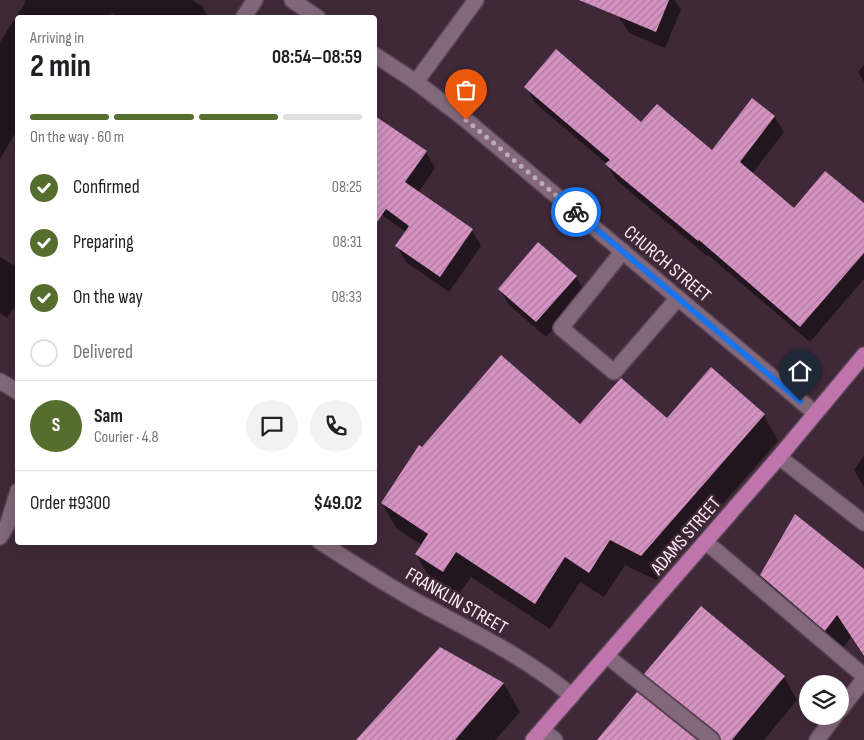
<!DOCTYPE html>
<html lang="en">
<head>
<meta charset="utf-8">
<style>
	:root { --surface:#fff; --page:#f2f2f2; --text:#202124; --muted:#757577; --line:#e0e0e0; --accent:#566e2d }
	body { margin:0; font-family:"Sofia Sans Condensed",sans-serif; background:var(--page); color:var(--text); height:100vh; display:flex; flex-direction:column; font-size:19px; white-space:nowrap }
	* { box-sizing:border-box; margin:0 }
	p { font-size:16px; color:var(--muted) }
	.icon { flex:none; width:28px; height:28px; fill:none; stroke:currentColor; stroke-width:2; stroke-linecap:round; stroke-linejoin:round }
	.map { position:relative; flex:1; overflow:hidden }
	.details { position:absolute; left:15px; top:15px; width:362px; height:530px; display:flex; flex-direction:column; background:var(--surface); border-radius:5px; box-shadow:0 5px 20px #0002 }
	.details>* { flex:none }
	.buttons { position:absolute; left:799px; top:675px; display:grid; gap:10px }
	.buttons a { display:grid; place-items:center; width:50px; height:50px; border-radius:50%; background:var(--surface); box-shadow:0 5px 20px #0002; font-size:25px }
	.pin { position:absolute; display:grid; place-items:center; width:42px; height:42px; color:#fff; margin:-51px -21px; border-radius:50% 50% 50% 0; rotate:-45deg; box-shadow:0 0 5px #0007 }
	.pin .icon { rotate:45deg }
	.courier { position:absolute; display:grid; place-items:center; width:50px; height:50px; margin:-25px; border:4px solid #1a73e8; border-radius:50%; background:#fff; color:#222; box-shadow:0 1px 6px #0007 }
	.overview em { font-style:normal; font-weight:700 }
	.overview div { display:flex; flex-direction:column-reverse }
	.overview { display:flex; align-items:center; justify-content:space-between; height:85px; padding:0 15px }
	h1 { font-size:32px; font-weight:700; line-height:38px }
	.bar { display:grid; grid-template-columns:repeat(4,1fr); gap:8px 5px; align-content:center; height:60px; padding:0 15px }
	.bar i { height:6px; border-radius:4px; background:var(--line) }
	.bar .selected { background:var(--accent) }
	.bar p { grid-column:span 4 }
	.line { display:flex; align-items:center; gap:12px; padding:0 15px; border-top:1px solid var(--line) }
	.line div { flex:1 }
	.round { display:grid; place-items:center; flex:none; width:52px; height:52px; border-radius:26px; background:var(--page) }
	ol { padding:0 15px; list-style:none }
	li { display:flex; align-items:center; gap:15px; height:55px }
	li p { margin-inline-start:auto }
	li .icon { padding:5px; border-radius:50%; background:var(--accent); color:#fff; stroke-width:4 }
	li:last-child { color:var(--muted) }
	li i { width:28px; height:28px; border:2px solid var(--line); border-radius:50% }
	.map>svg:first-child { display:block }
	.shadow { fill:#0007 }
	.building { fill:url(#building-hatch) }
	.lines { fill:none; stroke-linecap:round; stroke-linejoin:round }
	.service-casing { stroke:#594654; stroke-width:18 }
	.minor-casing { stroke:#594654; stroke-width:18 }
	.primary-casing { stroke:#594654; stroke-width:18 }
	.service { stroke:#82687a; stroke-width:15 }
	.minor { stroke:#82687a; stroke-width:15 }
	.primary { stroke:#bf75ac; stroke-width:15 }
	.done { stroke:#bcaab6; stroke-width:5; stroke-dasharray:0 9 }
	.route { stroke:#1a73e8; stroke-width:6 }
	.labels { text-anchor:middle; stroke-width:5; stroke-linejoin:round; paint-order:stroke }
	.street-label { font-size:19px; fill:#ffeffa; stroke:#3f2939 }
</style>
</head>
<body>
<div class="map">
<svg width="864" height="740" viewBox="0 0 864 740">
	<defs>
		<pattern id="building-hatch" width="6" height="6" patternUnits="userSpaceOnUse" patternTransform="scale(1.25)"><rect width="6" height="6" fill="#d592c2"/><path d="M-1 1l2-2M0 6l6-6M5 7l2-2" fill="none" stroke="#ac7c9e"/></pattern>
	</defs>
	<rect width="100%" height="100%" fill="#3f2939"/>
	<g class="shadow">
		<path d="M24 0H192L202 6 209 18H118L112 13 109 18H102L99 15 97 18H18V120L14 125 17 130 0 159V42L26 1Z"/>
		<path d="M626 0H675L681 10 665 48 629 33 619 17Z"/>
		<path d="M864 65V82L858 72Z"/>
		<path d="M526 87 641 124 713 152 775 117 784 132 752 174 794 210 864 205V279L810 342 708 255 707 256 616 180 607 164 535 103Z"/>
		<path d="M375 117 426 152 435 168 418 193 472 230 481 246 449 292 406 262 397 246 406 232 375 210Z"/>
		<path d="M0 257 18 268V302L7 318 0 313Z"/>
		<path d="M576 276 585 293 546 337 509 305 500 289Z"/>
		<path d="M764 415 778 441 656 580 625 565 604 597 580 582 550 629 471 577 457 597 431 580 416 554 422 545 397 529 382 503 422 448 580 426 667 419Z"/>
		<path d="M864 455V487L854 470Z"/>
		<path d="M864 571V657L851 637 839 653 775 598 761 575Z"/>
		<path d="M701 608 784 677 797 700 764 740H713L659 697 646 674Z"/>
		<path d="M440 649 504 684 520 712 495 740H358Z"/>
	</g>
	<g class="building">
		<path d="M579 0H669L656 32Z"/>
		<path d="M556 49 641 122 657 104 712 150 752 98 775 116 740 162 794 208 825 171 864 203V253L800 327 699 240 698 241 605 164 610 160 524 87Z"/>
		<path d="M375 116 427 151 405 182 473 229 440 277 395 246 409 226 386 209 375 225Z"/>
		<path d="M538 242 577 276 536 322 498 289Z"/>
		<path d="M501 355 580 424 621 378 667 418 711 367 765 414 641 556 610 540 589 573 565 557 535 604 456 552 443 572 415 554 428 534 381 503 419 445 422 447Z"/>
		<path d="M795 514 864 569V656L837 615 825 631 760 575Z"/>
		<path d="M701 606 785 676 732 740H721L718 733 644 674Z"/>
		<path d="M440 647 504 683 455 740H356Z"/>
		<path d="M637 692 697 740H597Z"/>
	</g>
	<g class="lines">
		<g class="service-casing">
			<g id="service">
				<path d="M623 251 561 328 614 372 678 298"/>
				<path d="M706 542 864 676"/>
				<path d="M607 656 712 740"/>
				<path d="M840 710 864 679"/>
				<path d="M542 730 555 740"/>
				<path d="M817 740 835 716"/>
			</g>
		</g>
		<g class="minor-casing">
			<g id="minor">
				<path d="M292 0 318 18"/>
				<path d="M243 18 255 0"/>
				<path d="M375 55 416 82 466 120 815 413"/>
				<path d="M416 82 476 0"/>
				<path d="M0 381 18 392"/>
				<path d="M779 457 864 523"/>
				<path d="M0 537 8 523 18 491"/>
				<path d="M320 542C355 564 389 587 425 606 475 633 528 659 572 696"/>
			</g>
		</g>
		<g class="primary-casing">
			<path id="primary" d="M533 740 779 457 864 355"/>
		</g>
		<use href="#service" class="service"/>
		<use href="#minor" class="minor"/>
		<use href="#primary" class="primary"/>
	</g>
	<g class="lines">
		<path class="done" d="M466 120 576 212"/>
		<path class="route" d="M576 212 800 401"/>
	</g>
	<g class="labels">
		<g class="street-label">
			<text transform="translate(668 263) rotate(40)" y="7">CHURCH STREET</text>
			<text transform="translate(685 535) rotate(-49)" y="7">ADAMS STREET</text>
			<text transform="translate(457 600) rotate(30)" y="7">FRANKLIN STREET</text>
		</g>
	</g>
</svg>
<div class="buttons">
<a><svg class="icon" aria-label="layers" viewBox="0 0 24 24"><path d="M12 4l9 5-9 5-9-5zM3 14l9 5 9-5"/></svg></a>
</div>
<div class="pin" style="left:466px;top:120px;background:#ea580c"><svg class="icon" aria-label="bag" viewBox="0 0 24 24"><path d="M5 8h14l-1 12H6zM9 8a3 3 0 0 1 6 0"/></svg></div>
<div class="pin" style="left:800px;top:401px;background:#1f2937"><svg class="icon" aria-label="home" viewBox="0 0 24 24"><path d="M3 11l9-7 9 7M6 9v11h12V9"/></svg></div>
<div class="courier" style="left:576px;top:212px"><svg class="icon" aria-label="bike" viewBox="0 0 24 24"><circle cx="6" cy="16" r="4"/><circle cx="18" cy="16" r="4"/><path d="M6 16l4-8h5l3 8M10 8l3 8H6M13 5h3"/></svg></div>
<section class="details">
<div class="overview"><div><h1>2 min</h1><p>Arriving in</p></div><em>08:54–08:59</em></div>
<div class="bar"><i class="selected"></i><i class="selected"></i><i class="selected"></i><i></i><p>On the way · 60 m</p></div>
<ol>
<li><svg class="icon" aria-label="check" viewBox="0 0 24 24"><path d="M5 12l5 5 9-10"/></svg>Confirmed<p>08:25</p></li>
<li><svg class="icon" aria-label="check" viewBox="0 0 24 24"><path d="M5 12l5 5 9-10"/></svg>Preparing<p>08:31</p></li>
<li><svg class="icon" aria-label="check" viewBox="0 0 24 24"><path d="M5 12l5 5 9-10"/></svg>On the way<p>08:33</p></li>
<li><i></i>Delivered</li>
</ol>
<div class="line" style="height:90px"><b class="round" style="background:var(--accent);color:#fff">S</b><div><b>Sam</b><p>Courier · 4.8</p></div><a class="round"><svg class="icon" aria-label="chat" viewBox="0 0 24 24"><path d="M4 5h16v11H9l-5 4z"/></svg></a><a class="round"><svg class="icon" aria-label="phone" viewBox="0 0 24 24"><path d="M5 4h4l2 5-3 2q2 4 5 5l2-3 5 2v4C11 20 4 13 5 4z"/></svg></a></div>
<div class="line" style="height:65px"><div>Order #9300</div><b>$49.02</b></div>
</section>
</div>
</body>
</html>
